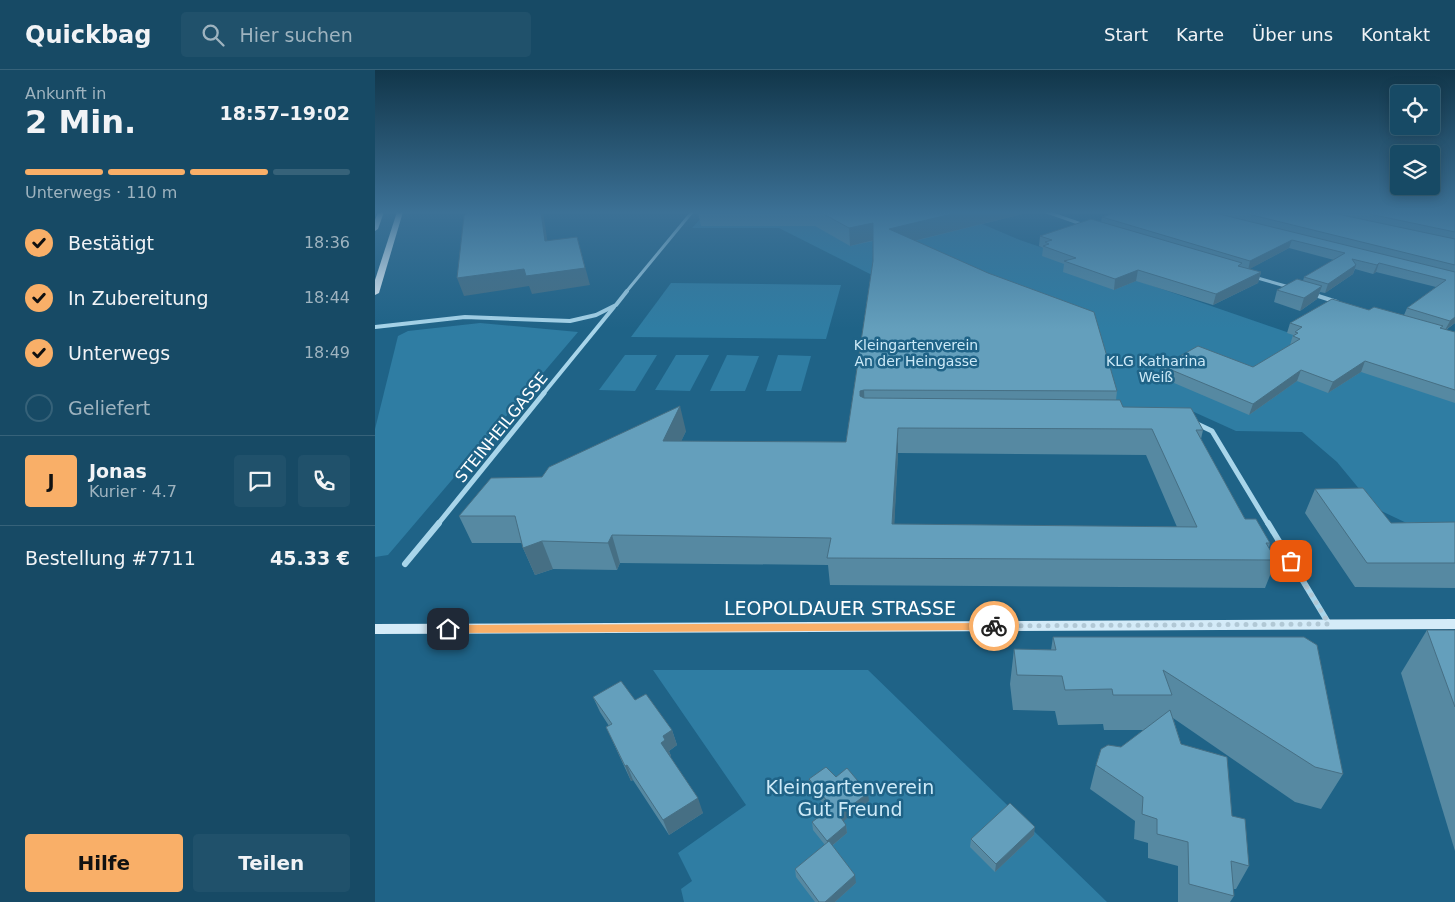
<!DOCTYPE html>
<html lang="de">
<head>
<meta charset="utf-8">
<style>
	:root { --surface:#174a65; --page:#20516b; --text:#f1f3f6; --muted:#9eb3bf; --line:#366279; --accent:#f9af68 }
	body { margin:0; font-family:"DejaVu Sans",sans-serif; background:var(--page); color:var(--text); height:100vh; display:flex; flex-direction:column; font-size:19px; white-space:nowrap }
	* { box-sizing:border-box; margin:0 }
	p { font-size:16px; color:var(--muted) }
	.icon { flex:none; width:28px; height:28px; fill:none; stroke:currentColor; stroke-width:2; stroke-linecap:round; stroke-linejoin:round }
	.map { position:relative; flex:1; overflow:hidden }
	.panel { display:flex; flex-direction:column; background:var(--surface); width:375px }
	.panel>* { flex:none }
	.tools { position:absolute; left:1015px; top:15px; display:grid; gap:10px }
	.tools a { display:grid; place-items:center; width:50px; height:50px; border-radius:5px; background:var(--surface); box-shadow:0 2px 12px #0003,0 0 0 1px var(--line); font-size:25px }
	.pin { position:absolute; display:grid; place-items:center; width:42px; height:42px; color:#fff; margin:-21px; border-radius:10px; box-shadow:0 2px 8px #0006 }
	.courier { position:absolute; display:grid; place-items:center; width:50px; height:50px; margin:-25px; border:4px solid #f9af68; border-radius:50%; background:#fff; color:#222; box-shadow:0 1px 6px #0007 }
	.headline em { font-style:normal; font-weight:700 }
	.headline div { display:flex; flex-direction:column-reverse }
	.headline { display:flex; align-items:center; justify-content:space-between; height:85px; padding:0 25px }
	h1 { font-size:32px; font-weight:700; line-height:38px }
	.bar { display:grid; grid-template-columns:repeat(4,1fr); gap:8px 5px; align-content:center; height:60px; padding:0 25px }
	.bar i { height:6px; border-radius:4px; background:var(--line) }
	.bar .selected { background:var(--accent) }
	.bar p { grid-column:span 4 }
	.line { display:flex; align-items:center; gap:12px; padding:0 25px; border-top:1px solid var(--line) }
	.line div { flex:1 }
	.round { display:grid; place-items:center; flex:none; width:52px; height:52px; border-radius:5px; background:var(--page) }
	ol { padding:0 25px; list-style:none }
	li { display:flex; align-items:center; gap:15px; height:55px }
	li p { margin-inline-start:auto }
	li .icon { padding:5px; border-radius:50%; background:var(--accent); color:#111; stroke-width:4 }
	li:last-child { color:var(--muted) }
	li i { width:28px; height:28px; border:2px solid var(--line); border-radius:50% }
	.cta { display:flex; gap:10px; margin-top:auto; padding:10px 25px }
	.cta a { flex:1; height:58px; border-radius:5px; background:var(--accent); color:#111; font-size:20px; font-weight:700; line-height:58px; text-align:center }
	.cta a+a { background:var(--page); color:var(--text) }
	header { display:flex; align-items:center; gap:30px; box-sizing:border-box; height:70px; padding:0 25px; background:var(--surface); border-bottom:1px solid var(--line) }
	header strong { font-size:24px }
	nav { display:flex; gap:28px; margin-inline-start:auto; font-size:18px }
	.search { width:350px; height:45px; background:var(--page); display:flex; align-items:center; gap:12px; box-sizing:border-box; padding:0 18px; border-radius:5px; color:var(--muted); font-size:19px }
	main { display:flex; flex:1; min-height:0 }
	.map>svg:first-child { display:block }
	.green { fill:#2f7da3 }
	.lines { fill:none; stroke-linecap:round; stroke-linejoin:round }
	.street-far3 { stroke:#a8d5ea; stroke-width:3 }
	.street-far2 { stroke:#a8d5ea; stroke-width:4 }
	.street-far1 { stroke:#a8d5ea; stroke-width:5 }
	.street { stroke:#a8d5ea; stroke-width:6 }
	.secondary { fill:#d4ebf8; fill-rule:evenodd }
	.primary { fill:#edf7fe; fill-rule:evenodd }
	.wall { fill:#5689a2; fill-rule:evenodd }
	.shaded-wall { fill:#466f84 }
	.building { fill:#649fbc; stroke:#466f84; fill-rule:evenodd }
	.route { fill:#f9af68 }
	.done { stroke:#b1c8d5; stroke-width:5; stroke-dasharray:0 9 }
	.labels { text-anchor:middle; stroke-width:5; stroke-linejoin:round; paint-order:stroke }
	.far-park-label { font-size:14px; fill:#cdeaf8; stroke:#1f6387 }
	.street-label { font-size:16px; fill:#fff; stroke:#1f6387 }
	.near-street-label { font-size:19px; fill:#fff; stroke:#1f6387 }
	.near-park-label { font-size:19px; fill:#cdeaf8; stroke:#1f6387 }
</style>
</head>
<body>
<header>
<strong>Quickbag</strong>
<div class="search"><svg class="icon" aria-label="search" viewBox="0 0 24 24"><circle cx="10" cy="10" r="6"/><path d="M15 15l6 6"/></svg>Hier suchen</div>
<nav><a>Start</a><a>Karte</a><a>Über uns</a><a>Kontakt</a></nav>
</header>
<main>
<section class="panel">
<div class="headline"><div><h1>2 Min.</h1><p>Ankunft in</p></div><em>18:57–19:02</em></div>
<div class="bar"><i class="selected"></i><i class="selected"></i><i class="selected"></i><i></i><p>Unterwegs · 110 m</p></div>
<ol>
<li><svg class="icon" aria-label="check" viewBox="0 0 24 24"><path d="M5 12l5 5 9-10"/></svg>Bestätigt<p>18:36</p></li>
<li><svg class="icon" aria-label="check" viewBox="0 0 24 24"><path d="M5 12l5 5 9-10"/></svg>In Zubereitung<p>18:44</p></li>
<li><svg class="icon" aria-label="check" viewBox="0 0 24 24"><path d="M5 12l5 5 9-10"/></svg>Unterwegs<p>18:49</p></li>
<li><i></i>Geliefert</li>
</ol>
<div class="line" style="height:90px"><b class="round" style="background:var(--accent);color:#111">J</b><div><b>Jonas</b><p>Kurier · 4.7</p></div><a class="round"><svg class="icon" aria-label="chat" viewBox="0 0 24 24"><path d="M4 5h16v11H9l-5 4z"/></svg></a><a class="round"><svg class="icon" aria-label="phone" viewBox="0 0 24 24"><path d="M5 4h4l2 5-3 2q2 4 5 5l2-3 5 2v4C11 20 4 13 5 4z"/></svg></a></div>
<div class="line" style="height:65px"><div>Bestellung #7711</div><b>45.33 €</b></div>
<div class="cta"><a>Hilfe</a><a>Teilen</a></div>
</section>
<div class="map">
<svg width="1080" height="832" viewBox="0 0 1080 832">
	<rect width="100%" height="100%" fill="#1f6387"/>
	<g class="green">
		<path d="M332 142H579L645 170 1080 320V476L1000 438 962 392 927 362 861 361 819 342 771 338 484 333 501 207 404 158H317Z"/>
		<path d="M296 213 466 215 451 269 256 267Z"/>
		<path d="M105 253 203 262 13 485 0 487V359L23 266 33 261Z"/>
		<path d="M250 285H282L260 321 224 320Z"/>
		<path d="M301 285H334L315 321 280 320Z"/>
		<path d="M352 285 384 286 370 321H335Z"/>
		<path d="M403 285 436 286 426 321H391Z"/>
		<path d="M278 600H493L732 832H309L306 819 317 811 303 783 371 735Z"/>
	</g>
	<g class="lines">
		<g class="street-far3">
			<path d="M672 142 709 155"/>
			<path d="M879 207 914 217"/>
			<path d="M251 222 317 142"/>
		</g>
		<g class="street-far2">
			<path d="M937 224 962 232"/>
			<path d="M0 257 90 247 195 251 221 245 241 235 252 221"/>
			<path d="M168 324 239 237"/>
		</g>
		<g class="street-far1">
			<path d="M818 352 837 361 893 454"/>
			<path d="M63 454 169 323"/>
		</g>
		<g class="street">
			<path d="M893 453 954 554"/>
			<path d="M30 494 64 453"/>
		</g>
		<path class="secondary" d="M1080 549V559L0 564V554Z"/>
		<g class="primary">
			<path d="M3 142H9L3 159 0 161V150Z"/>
			<path d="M22 142H28L4 223 0 225V210Z"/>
		</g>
	</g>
	<g class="wall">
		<path d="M323 142H655L540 171 742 321 741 330 748 337 828 360 826 369 870 449 895 473 894 478 901 490 890 518 455 515 453 495 245 493 242 500 178 499 160 505 148 478 147 473H97L84 446 167 407 311 361 306 371 471 372 498 191V171L475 176 440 156H326ZM523 383 771 385 802 457 519 454Z"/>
		<path d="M741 142H1080V253L1071 260 1080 262V333L986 302 953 323 922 311 874 345 785 307 787 296 878 297 915 275 918 265 912 263 915 253 994 240 1029 245 1032 238 1061 217 1001 202 998 204 980 199 978 204 950 223 945 222 942 229 925 241 899 232 902 220 928 211 929 207 959 190 914 178 874 199 886 202 883 213 838 235 761 211 739 220 688 202 689 194 667 186 668 178 664 176 665 166 726 152 727 147Z"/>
		<path d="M940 419 1016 453 1080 452V518L980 517 930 443Z"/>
		<path d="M1052 560H1080V781L1026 603Z"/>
		<path d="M678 567H929L968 704 946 739 920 732 798 648 806 674 857 746 874 796 861 819H858L859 826 855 832H803V796L773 788V773L759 769 760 751 715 719 721 695 746 677 769 660H729L728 654 683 655 680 641 638 640 635 614 639 579 676 580Z"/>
		<path d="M218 627 260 630 297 660 302 675 294 681 296 686H295L328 743 294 765 258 710 256 711 231 657 234 656 225 642Z"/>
		<path d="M461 707 494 731 468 751 471 755 472 763 457 776 481 813 460 832H440L421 807 420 799 450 775 438 760 437 752 453 740 435 717 434 709Z"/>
		<path d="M659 765 620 802 595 777 596 769Z"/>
	</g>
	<g class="shaded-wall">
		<path d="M166 142H168L175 188 170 171Z"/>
		<path d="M585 142H655L514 177V159Z"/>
		<path d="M498 153 499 170 475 176 474 158Z"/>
		<path d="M202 167 215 215 157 224 154 216 89 226 82 208Z"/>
		<path d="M917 170 914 178 873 200 875 191Z"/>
		<path d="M1004 193 1001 202 998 204 1002 195Z"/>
		<path d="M981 195 978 204 950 223 953 214Z"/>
		<path d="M763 200 761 211 739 220 740 209Z"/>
		<path d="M886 202 883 213 838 235 841 224Z"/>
		<path d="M947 216 942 229 925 241 929 228Z"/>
		<path d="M1080 247V253L1070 260 1075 251Z"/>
		<path d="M990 291 986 302 953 323 958 312Z"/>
		<path d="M926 300 922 311 874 345 878 334Z"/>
		<path d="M489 320 490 344 485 326V321Z"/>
		<path d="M305 336 311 361 295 396 288 371Z"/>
		<path d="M523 358V383L518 481 517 454Z"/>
		<path d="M237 465 245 493 242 500 233 473Z"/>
		<path d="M167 471 178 499 160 505 148 478Z"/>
		<path d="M297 660 302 675 294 681 296 686 291 688 286 673 288 666Z"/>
		<path d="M252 695 258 710 256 711 250 696Z"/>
		<path d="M493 723 494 731 465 754 464 745Z"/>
		<path d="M323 728 328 743 294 765 288 750Z"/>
		<path d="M471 755 472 763 453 779 452 771Z"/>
		<path d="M660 757 659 765 620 802 621 794Z"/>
		<path d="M480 805 481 813 460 832H450Z"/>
	</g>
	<g class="building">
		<path d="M93 142H166L170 171 202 167 210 198 151 206 149 199 82 208 89 146Z"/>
		<path d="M445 142H585L514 159 613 203 719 242 742 321 489 320 485 321V326L489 328 745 330 748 337 816 338 828 360H821L870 449H881L895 473H891L901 490 452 488 456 468 237 465 233 473 167 471 148 478 140 446H84L116 408 167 407 174 397 305 336 288 371 471 372 498 191V153L474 158ZM523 358 777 359 822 457 517 454Z"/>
		<path d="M741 142H836L1080 202V247L1075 251 1032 238 1071 210 1004 193 1002 195 977 189 981 195 953 214 929 207 970 183 917 170 875 191 727 147Z"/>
		<path d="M865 142H953L1080 169V195Z"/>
		<path d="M985 142H1080V162Z"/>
		<path d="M716 149 867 193 863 196 886 202 841 224 763 200 740 209 689 191 701 188 668 176 674 174 670 172 677 170 665 166Z"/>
		<path d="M922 209 947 216 929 228 902 220Z"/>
		<path d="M957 229 994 240 999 237 1068 256 1065 258 1080 262V320L990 291 958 312 926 300 878 334 787 296 823 276 878 297 925 269 918 266 923 263 920 262 927 257 915 253Z"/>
		<path d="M988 418 1016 453 1080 452V493H992L940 419Z"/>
		<path d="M1052 560H1080V637Z"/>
		<path d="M678 567H929L942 575 968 704 940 697 788 600 797 625H738L737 619 690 620 687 606 642 605 639 579 681 580Z"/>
		<path d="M246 611 260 630 271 624 297 660 288 666 290 670 286 673 323 728 288 750 252 695 250 696 231 657 237 654 218 627Z"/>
		<path d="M795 640 806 674 852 687 857 746 870 749 874 796 856 791 859 826 814 814 813 772 782 764V749L767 744 768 727 721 695 726 679 733 675 746 677Z"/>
		<path d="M451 697 461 707 472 698 493 723 464 745 471 755 452 771 437 752 457 737 434 709Z"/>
		<path d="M635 733 660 757 621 794 596 769Z"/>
		<path d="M454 771 480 805 450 832H444L420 799Z"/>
	</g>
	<linearGradient id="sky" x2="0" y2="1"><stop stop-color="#11364a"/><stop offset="0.55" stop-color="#3c7196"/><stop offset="1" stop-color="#3c7196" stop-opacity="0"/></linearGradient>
	<rect width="1080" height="259" fill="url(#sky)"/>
	<path class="route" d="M619 553 624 556 619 560 73 563 68 559 73 555Z"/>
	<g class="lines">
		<path class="done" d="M619 556 954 554 916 491"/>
	</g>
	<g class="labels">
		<g class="far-park-label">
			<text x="541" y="280">Kleingartenverein<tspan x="541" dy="16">An der Heingasse</tspan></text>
			<text x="781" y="296">KLG Katharina<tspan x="781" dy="16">Weiß</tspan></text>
		</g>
		<g class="street-label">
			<text transform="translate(126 357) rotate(-51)" y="6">STEINHEILGASSE</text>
		</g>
		<g class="near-street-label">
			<text x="465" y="545">LEOPOLDAUER STRASSE</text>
		</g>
		<g class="near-park-label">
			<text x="475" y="724">Kleingartenverein<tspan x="475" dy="22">Gut Freund</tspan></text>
		</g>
	</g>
</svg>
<div class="tools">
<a><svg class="icon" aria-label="locate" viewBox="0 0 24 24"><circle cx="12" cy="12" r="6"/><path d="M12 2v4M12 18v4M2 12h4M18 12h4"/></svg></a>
<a><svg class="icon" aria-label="layers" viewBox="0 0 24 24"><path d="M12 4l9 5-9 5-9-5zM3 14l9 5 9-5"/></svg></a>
</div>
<div class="pin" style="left:916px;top:491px;background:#ea580c"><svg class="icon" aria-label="bag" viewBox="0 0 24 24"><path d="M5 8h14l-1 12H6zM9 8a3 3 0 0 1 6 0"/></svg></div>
<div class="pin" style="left:73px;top:559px;background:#1f2937"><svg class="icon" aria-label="home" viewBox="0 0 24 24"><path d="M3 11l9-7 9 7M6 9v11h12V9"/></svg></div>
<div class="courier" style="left:619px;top:556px"><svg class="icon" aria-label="bike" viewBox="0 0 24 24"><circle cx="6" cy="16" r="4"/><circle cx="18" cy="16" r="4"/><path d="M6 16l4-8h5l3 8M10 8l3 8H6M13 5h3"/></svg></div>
</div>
</main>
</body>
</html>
